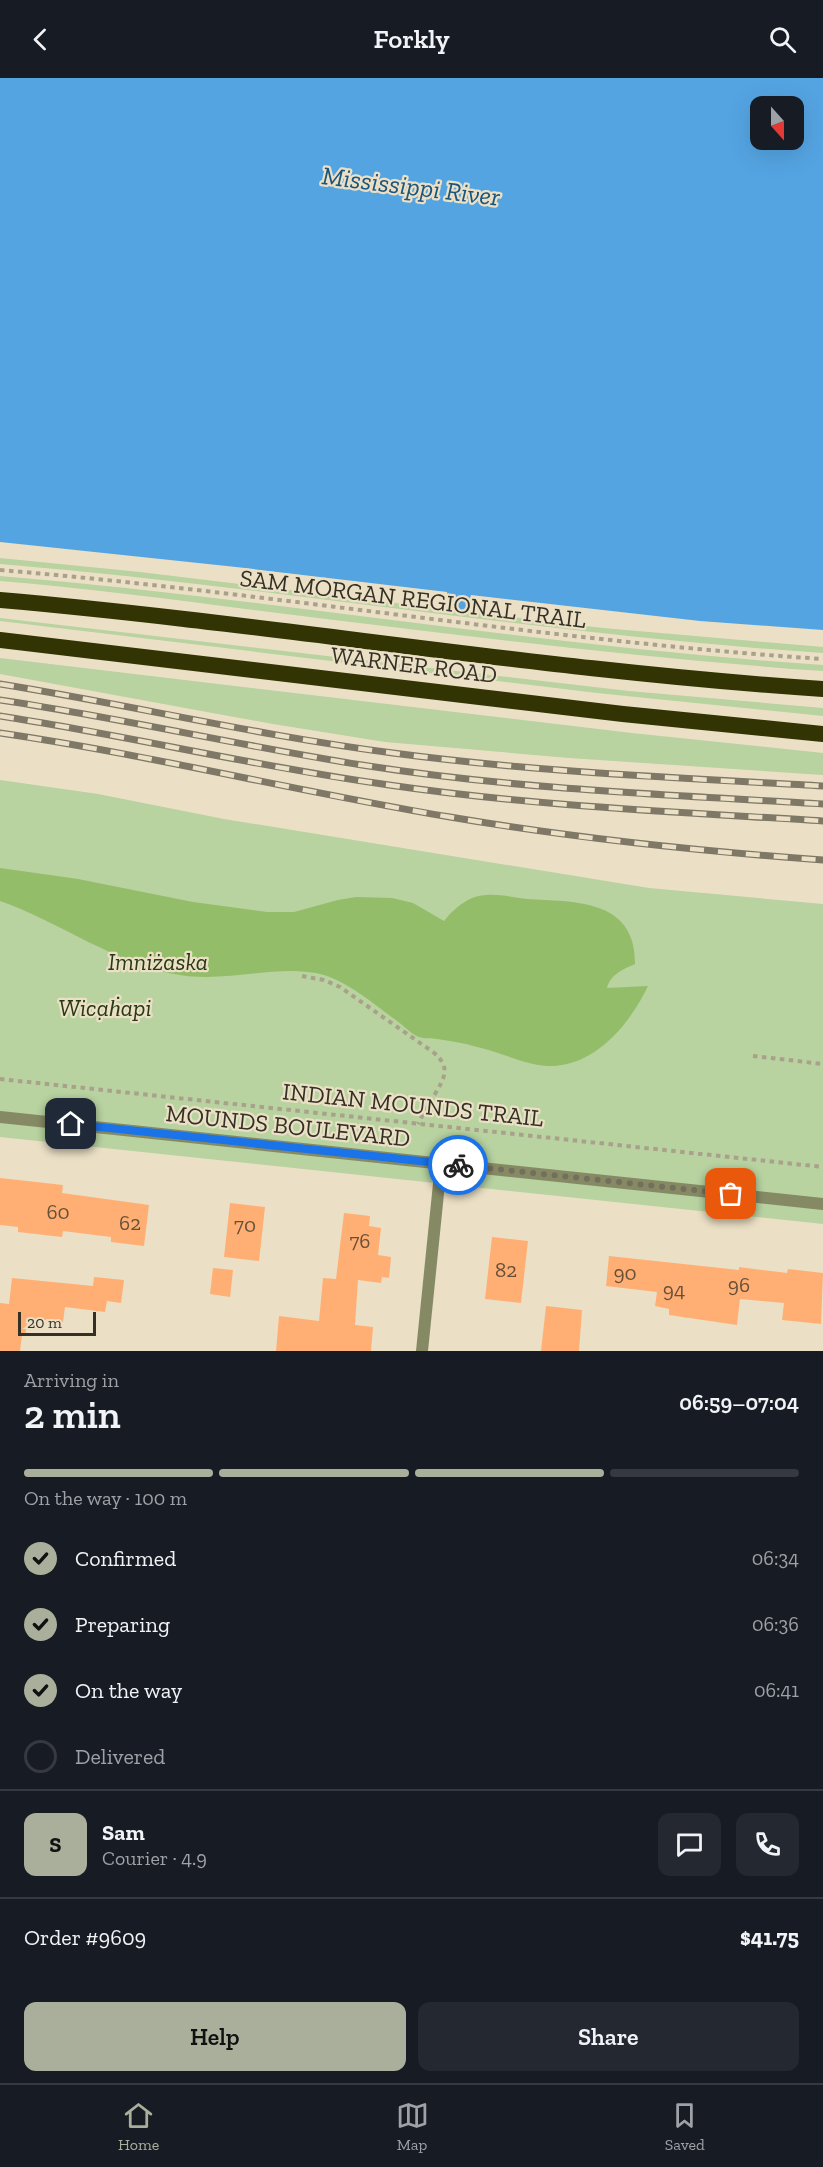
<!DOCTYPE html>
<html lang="en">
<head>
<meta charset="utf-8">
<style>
	:root { --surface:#171b24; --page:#242831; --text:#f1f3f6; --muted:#9ea1a6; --line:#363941; --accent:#aaaf9b }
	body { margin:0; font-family:"Zilla Slab",serif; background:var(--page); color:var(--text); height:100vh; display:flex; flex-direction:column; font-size:22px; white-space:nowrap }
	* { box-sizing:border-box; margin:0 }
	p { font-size:20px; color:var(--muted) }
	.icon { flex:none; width:33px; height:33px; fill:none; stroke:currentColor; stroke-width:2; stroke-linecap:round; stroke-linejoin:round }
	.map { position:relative; height:1273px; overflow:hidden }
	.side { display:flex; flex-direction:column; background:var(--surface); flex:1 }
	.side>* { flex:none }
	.needle { width:39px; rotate:159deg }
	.tools { position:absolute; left:750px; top:18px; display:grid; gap:12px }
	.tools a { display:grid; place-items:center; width:54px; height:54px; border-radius:12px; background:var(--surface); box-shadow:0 6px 24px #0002; font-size:30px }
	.scale { position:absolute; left:18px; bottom:15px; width:78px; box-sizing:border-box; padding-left:6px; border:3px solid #343025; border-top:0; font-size:16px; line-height:21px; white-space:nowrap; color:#343025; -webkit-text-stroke:4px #ebe0c5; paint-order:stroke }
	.pin { position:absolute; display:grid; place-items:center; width:51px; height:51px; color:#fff; margin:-26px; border-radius:12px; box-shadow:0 3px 9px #0006 }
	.courier { position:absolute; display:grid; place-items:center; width:60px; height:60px; margin:-30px; border:4px solid #1a73e8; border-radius:50%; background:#fff; color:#222; box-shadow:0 2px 8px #0007 }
	.overview em { font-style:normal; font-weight:600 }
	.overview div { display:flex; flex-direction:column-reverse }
	.overview { display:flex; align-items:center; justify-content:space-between; height:102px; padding:0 24px }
	h1 { font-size:39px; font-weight:600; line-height:45px }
	.bar { display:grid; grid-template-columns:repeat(4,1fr); gap:9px 6px; align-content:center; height:72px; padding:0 24px }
	.bar i { height:8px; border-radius:4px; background:var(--line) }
	.bar .on { background:var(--accent) }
	.bar p { grid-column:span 4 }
	.line { display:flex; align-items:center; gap:15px; padding:0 24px; border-top:2px solid var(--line) }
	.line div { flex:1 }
	.round { display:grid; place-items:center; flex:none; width:63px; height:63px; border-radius:12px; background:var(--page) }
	ol { padding:0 24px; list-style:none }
	li { display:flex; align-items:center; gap:18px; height:66px }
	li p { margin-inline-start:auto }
	li .icon { padding:6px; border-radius:50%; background:var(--accent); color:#111; stroke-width:4 }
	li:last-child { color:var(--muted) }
	li i { width:33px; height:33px; border:3px solid var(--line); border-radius:50% }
	.primary-button { display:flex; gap:12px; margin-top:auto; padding:12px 24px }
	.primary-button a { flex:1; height:69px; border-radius:12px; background:var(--accent); color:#111; font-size:24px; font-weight:600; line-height:69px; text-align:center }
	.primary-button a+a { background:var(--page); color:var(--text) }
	header { display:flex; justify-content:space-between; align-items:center; height:78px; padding:0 24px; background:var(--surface); font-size:27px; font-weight:600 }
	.tabs { display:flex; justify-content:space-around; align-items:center; height:84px; border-top:2px solid var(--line); background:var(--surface); font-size:16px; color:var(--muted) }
	.tabs a { display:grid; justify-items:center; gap:3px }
	.tabs .on { color:var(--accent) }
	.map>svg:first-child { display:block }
	.green { fill:#b8d2a0 }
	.forest { fill:#94bd69 }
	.water { fill:#54a4e2; fill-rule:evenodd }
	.building { fill:#ffaf74 }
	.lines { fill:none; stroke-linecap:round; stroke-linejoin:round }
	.path { stroke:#a9a18b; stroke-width:4; stroke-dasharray:4.5 4.5; stroke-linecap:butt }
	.minor { stroke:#868a64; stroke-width:12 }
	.tertiary { stroke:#868a64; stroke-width:12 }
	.trunk { stroke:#323404; stroke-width:16 }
	.rail-casing { stroke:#7f7867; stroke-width:7 }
	.rail { stroke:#ebe0c5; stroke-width:4.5; stroke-dasharray:14; stroke-linecap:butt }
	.done { stroke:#746e5d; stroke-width:6; stroke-dasharray:0 10.8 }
	.route { stroke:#1a73e8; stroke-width:8 }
	.labels { text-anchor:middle; stroke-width:4.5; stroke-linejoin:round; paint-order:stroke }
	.number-label { font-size:21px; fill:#675039 }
	.street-label { font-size:24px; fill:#343025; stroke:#ebe0c5 }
	.park-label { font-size:24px; font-style:italic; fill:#283916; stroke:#ebe0c5 }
	.water-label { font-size:26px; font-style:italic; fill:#1b557e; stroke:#ebe0c5 }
</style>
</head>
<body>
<header><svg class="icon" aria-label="back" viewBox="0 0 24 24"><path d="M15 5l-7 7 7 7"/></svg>Forkly<svg class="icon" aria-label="search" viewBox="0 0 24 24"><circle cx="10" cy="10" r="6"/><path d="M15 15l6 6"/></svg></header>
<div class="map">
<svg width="823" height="1273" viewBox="0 0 823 1273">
	<rect width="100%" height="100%" fill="#ebe0c5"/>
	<g class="green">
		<path d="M0 480 140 494 603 550 823 569V575C547 557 275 509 0 486Z"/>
		<path d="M0 498C275 521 547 569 823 587V593C635 580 449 556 262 533 175 522 88 510 0 503Z"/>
		<path d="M0 540 629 613 823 630V638L597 615 0 543Z"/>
		<path d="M0 580 632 655 823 675V697L569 680 385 664 273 646 0 596Z"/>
		<path d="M0 702 98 716 224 741 649 810 823 826V1146L0 1059Z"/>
	</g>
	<path class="forest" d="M0 790 78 801 193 824 267 834H294L338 822 356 819 392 820 413 825 444 843C451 834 461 825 472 820 490 813 509 819 527 821 573 824 636 820 635 886 623 891 610 897 607 910L648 908C630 946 594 990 547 988 523 986 500 974 477 969 464 965 450 963 437 961 432 960 424 961 419 959 413 957 406 950 401 946 379 930 350 905 324 897 280 885 228 905 180 897 119 888 58 843 0 823Z"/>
	<path class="water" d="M0 0H823V552L700 543 471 517 467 534 449 532 447 514 236 489 0 464ZM760 28H794V62H760Z"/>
	<g class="building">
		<path d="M0 1100 63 1107 62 1115 149 1127 144 1168 111 1164V1159L63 1153 62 1159 18 1154V1149L0 1147Z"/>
		<path d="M230 1125 265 1129 259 1183 224 1179Z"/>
		<path d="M344 1135 370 1138 369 1148 381 1150 378 1177 391 1179 389 1200 382 1199 381 1205 358 1202 355 1247 373 1249 371 1273H276L279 1238 319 1243 323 1200 336 1201Z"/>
		<path d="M492 1159 528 1163 521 1225 485 1221Z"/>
		<path d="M609 1178 739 1192V1189L787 1195 788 1191 823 1195 821 1246 782 1242 784 1225 740 1221 737 1247 669 1237V1231L655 1228 657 1214 606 1208Z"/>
		<path d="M213 1190 233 1192 230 1219 210 1216Z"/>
		<path d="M94 1199 124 1202 121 1225 107 1223 105 1234 65 1229 63 1244 28 1240 25 1258 22 1257 20 1273H0V1225L9 1226 12 1200 93 1208Z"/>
		<path d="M546 1228 582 1232 579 1273H541Z"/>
	</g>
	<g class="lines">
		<g class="path">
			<path d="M0 492C275 515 547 563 823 581"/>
			<path d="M302 898 324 902 340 909 433 974C451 989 445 999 435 1016 429 1025 423 1036 418 1046"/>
			<path d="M753 978 823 986"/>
			<path d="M0 1001 823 1089"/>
		</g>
		<path class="minor" d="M422 1273 441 1086"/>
		<path class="tertiary" d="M0 1039 823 1126"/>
		<g class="trunk">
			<path d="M0 522C275 546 547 593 823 611"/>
			<path d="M0 562 623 636 823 656"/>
		</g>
		<g class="rail-casing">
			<g id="rail">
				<path d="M0 606C131 627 261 658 393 675 536 694 680 700 823 708"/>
				<path d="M0 622C121 640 241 668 362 687 514 711 669 717 823 726"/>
				<path d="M0 638C130 658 258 689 389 707 533 728 678 734 823 743"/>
				<path d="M0 655C151 677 299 714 450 739 573 760 698 773 823 782"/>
			</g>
		</g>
		<use href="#rail" class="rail"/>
	</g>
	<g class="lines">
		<path class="done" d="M458 1087 731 1116"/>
		<path class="route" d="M71 1046 458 1087"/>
	</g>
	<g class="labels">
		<g class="number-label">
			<text x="58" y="1141">60</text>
			<text x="130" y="1152">62</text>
			<text x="245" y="1154">70</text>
			<text x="360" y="1170">76</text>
			<text x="506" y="1199">82</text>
			<text x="625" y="1202">90</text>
			<text x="739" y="1214">96</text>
			<text x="674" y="1219">94</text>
		</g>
		<g class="street-label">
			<text transform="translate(413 521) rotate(7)" y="8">SAM MORGAN REGIONAL TRAIL</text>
			<text transform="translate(414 587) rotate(7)" y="8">WARNER ROAD</text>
			<text transform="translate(413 1027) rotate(6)" y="8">INDIAN MOUNDS TRAIL</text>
			<text transform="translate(288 1048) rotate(6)" y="8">MOUNDS BOULEVARD</text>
		</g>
		<g class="park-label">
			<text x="158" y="892">Imniżaska</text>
			<text x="105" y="938">Wic̣aḣapi</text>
		</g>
		<g class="water-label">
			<text transform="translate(411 108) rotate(7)" y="9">Mississippi River</text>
		</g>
	</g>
</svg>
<div class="tools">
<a><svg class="needle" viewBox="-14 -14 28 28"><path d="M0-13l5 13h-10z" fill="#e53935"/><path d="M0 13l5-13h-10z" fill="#9ea1a6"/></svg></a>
</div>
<div class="scale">20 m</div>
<div class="pin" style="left:731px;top:1116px;background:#ea580c"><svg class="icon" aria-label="bag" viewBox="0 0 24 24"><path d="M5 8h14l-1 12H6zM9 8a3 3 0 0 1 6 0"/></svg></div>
<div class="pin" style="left:71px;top:1046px;background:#1f2937"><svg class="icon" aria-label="home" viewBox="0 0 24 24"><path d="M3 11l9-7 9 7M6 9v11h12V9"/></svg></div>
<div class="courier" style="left:458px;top:1087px"><svg class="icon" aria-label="bike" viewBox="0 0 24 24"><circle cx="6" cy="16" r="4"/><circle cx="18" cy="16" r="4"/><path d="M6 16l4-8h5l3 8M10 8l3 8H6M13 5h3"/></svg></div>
</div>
<section class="side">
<div class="overview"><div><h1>2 min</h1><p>Arriving in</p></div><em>06:59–07:04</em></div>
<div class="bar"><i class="on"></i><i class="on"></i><i class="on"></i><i></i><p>On the way · 100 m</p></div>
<ol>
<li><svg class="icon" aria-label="check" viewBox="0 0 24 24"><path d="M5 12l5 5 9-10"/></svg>Confirmed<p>06:34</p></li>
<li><svg class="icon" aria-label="check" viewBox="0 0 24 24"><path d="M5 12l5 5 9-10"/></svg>Preparing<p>06:36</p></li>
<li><svg class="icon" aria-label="check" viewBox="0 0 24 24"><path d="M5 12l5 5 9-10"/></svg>On the way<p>06:41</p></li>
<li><i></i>Delivered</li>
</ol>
<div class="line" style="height:108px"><b class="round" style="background:var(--accent);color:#111">S</b><div><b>Sam</b><p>Courier · 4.9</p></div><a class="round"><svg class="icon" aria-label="chat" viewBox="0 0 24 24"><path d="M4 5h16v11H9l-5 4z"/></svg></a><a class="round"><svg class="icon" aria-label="phone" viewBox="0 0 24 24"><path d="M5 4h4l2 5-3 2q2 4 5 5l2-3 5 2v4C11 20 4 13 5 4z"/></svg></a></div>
<div class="line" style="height:78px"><div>Order #9609</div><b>$41.75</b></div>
<div class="primary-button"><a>Help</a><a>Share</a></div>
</section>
<nav class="tabs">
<a class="on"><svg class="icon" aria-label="home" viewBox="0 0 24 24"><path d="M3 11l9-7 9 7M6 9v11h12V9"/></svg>Home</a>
<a><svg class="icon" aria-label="map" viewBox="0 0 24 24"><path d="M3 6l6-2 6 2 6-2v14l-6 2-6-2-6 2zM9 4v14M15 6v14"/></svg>Map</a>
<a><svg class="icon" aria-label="saved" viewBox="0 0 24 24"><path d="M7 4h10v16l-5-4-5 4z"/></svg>Saved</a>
</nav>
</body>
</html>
